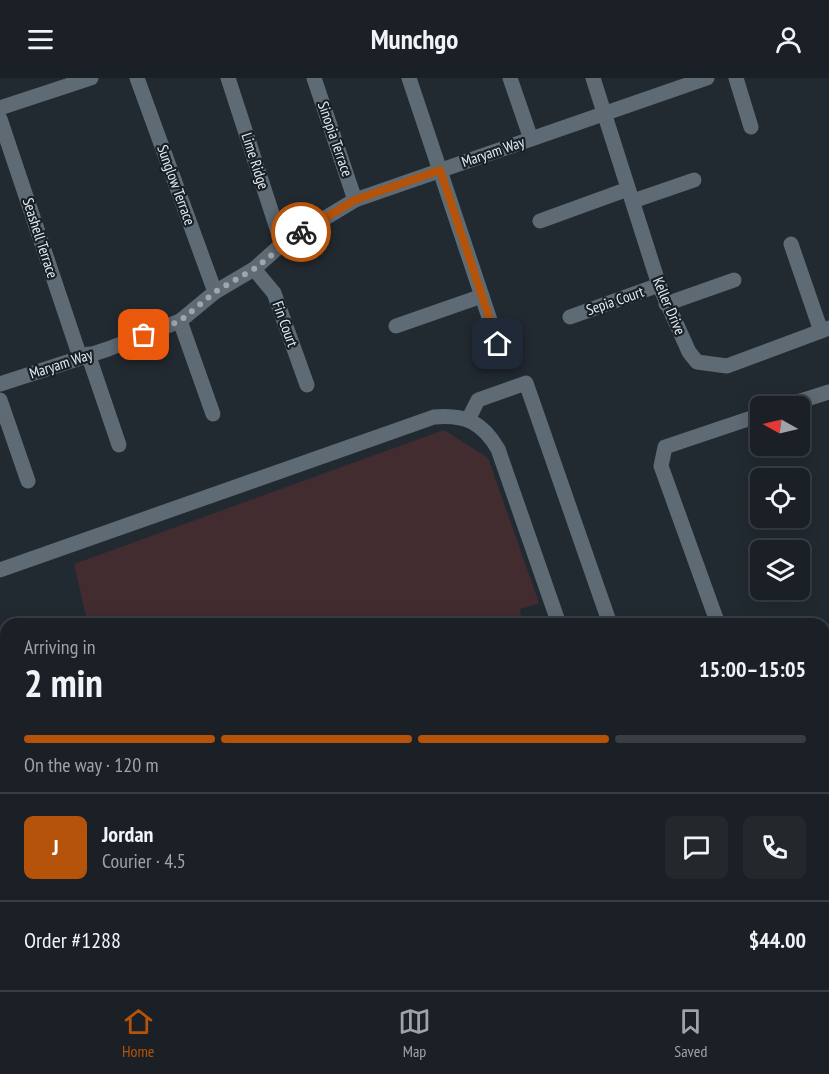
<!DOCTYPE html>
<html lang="en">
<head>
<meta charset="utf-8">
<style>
	:root { --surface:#1a2025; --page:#23282d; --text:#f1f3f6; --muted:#9fa3a7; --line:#383e42; --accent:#b45309 }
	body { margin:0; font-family:"PT Sans Narrow",sans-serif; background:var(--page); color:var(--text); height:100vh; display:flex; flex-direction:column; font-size:22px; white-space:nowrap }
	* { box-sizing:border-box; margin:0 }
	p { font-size:20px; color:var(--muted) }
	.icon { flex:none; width:33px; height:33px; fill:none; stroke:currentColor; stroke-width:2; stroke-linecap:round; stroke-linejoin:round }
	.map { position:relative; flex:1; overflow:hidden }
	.panel { position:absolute; left:0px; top:540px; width:830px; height:372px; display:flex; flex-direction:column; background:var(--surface); border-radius:18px 18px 0 0; box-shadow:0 3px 15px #0003,0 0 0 2px var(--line) }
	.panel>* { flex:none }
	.needle { width:39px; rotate:278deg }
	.controls { position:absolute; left:750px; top:318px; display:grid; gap:12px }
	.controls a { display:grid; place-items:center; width:60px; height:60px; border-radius:9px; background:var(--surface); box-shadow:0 3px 15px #0003,0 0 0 2px var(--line); font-size:30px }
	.pin { position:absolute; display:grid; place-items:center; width:51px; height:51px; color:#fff; margin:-26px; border-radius:12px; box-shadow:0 3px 9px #0006 }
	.courier { position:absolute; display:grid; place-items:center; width:60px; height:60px; margin:-30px; border:4px solid #b45309; border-radius:50%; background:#fff; color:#222; box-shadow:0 2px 8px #0007 }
	.overview em { font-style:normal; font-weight:700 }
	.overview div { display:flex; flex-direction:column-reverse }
	.overview { display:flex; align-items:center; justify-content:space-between; height:102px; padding:0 24px }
	h1 { font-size:39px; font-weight:700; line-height:45px }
	.bar { display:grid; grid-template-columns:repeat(4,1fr); gap:9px 6px; align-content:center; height:72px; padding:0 24px }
	.bar i { height:8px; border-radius:4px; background:var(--line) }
	.bar .on { background:var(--accent) }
	.bar p { grid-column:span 4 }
	.line { display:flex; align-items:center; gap:15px; padding:0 24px; border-top:2px solid var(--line) }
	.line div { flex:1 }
	.round { display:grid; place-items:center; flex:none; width:63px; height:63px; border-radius:9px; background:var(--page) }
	header { display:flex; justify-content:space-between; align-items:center; height:78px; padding:0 24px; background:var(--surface); font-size:27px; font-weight:700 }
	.tabs { display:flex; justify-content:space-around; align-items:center; height:84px; border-top:2px solid var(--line); background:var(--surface); font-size:16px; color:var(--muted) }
	.tabs a { display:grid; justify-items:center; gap:3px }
	.tabs .on { color:var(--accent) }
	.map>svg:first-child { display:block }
	.green { fill:#432c30 }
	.building { fill:#243d53; stroke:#636c75; stroke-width:1.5 }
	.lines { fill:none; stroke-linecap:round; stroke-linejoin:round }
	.minor { stroke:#5e6a74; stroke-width:15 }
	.done { stroke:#a0a7ac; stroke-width:6; stroke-dasharray:0 10.8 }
	.route { stroke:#b45309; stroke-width:8 }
	.labels { text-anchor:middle; stroke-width:4.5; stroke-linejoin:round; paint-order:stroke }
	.street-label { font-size:15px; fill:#e4eaef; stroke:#182027 }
</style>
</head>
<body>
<header><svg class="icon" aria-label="menu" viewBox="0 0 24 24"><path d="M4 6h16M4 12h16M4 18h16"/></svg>Munchgo<svg class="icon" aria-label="person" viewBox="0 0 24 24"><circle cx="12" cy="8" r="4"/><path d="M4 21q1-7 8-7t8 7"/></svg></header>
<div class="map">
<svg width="829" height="912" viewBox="0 0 829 912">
	<rect width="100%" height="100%" fill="#222a31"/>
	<g class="green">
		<path d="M444 352 488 380 539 525 520 531 522 546H84L86 538 74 486Z"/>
		<path d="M0 600H6V899L0 900Z"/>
		<path d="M89 906H137L140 912H90Z"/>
	</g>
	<path class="building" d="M141 906H592L594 912H143Z"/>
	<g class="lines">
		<g class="minor">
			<path d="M137 0 215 214"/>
			<path d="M228 0 282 166"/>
			<path d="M314 0 355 122"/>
			<path d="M409 0 498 266"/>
			<path d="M510 0 531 61"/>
			<path d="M593 0 659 207 689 274 697 284 727 288 829 250"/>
			<path d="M736 0 751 49"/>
			<path d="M0 30 91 0"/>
			<path d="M0 41 80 279"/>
			<path d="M633 123 694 102"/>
			<path d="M540 143 628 111"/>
			<path d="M791 166 821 253"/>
			<path d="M254 191 274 215 307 307"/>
			<path d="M666 226 734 202"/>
			<path d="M570 239 659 207"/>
			<path d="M180 243 213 336"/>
			<path d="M396 248 482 218"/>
			<path d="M88 276 119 367"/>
			<path d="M0 306 108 271 180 243 215 214 254 191 282 166 355 122 707 0"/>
			<path d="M0 322 28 403"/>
			<path d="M785 328 829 314"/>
			<path d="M469 340 478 322 526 305 610 546"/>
			<path d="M0 492 434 339C465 336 482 344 498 371L559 546"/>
			<path d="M718 546 661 388 665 369 760 337"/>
			<path d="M824 631 829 629"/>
			<path d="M824 677 829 692"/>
			<path d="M824 783 829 781"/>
			<path d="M824 835 829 850"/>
			<path d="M686 906 688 912"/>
			<path d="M736 906 739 912"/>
		</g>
	</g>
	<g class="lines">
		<path class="done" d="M144 257 180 243 215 214 254 191 301 154"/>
		<path class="route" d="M301 154 355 122 440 92 498 266"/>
	</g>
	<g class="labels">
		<g class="street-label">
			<text transform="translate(335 61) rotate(71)" y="5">Sinopia Terrace</text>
			<text transform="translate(493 74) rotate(-19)" y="5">Maryam Way</text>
			<text transform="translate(255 83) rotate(72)" y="5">Lime Ridge</text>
			<text transform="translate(176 107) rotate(70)" y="5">Sunglow Terrace</text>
			<text transform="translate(40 160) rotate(72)" y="5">Seashell Terrace</text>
			<text transform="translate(615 223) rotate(-19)" y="5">Sepia Court</text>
			<text transform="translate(669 228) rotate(67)" y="5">Keller Drive</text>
			<text transform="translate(285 246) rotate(70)" y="5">Fin Court</text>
			<text transform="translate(61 286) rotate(-18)" y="5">Maryam Way</text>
		</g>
	</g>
</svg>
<div class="controls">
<a><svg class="needle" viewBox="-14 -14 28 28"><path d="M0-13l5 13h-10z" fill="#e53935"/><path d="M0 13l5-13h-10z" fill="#9fa3a7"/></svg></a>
<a><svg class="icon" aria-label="locate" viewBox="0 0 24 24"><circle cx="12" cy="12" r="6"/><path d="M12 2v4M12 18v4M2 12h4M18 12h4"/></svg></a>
<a><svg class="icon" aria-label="layers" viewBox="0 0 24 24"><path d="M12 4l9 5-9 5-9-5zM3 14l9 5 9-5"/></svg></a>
</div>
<div class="pin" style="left:144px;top:257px;background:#ea580c"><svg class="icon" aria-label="bag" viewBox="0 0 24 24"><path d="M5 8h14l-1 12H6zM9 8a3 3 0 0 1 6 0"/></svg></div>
<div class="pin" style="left:498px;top:266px;background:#1f2937"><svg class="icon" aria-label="home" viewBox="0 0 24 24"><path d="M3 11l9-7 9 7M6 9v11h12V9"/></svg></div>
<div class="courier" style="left:301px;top:154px"><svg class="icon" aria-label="bike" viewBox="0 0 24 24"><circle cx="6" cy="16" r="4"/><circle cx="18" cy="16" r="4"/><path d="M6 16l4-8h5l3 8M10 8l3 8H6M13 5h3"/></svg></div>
<section class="panel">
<div class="overview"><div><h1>2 min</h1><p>Arriving in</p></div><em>15:00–15:05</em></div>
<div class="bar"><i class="on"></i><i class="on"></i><i class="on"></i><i></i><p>On the way · 120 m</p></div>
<div class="line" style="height:108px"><b class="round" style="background:var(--accent);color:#fff">J</b><div><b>Jordan</b><p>Courier · 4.5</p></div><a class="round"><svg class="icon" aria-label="chat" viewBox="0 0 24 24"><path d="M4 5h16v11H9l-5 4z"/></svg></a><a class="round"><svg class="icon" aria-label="phone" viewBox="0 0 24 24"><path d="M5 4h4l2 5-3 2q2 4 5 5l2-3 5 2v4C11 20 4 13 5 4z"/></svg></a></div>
<div class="line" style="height:78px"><div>Order #1288</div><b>$44.00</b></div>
</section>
</div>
<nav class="tabs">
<a class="on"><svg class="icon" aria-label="home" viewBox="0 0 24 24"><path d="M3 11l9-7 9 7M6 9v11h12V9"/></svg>Home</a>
<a><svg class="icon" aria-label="map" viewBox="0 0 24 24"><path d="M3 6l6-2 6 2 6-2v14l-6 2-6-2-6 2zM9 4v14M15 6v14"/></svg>Map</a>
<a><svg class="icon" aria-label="saved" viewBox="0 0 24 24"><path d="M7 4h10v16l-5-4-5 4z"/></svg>Saved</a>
</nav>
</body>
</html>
